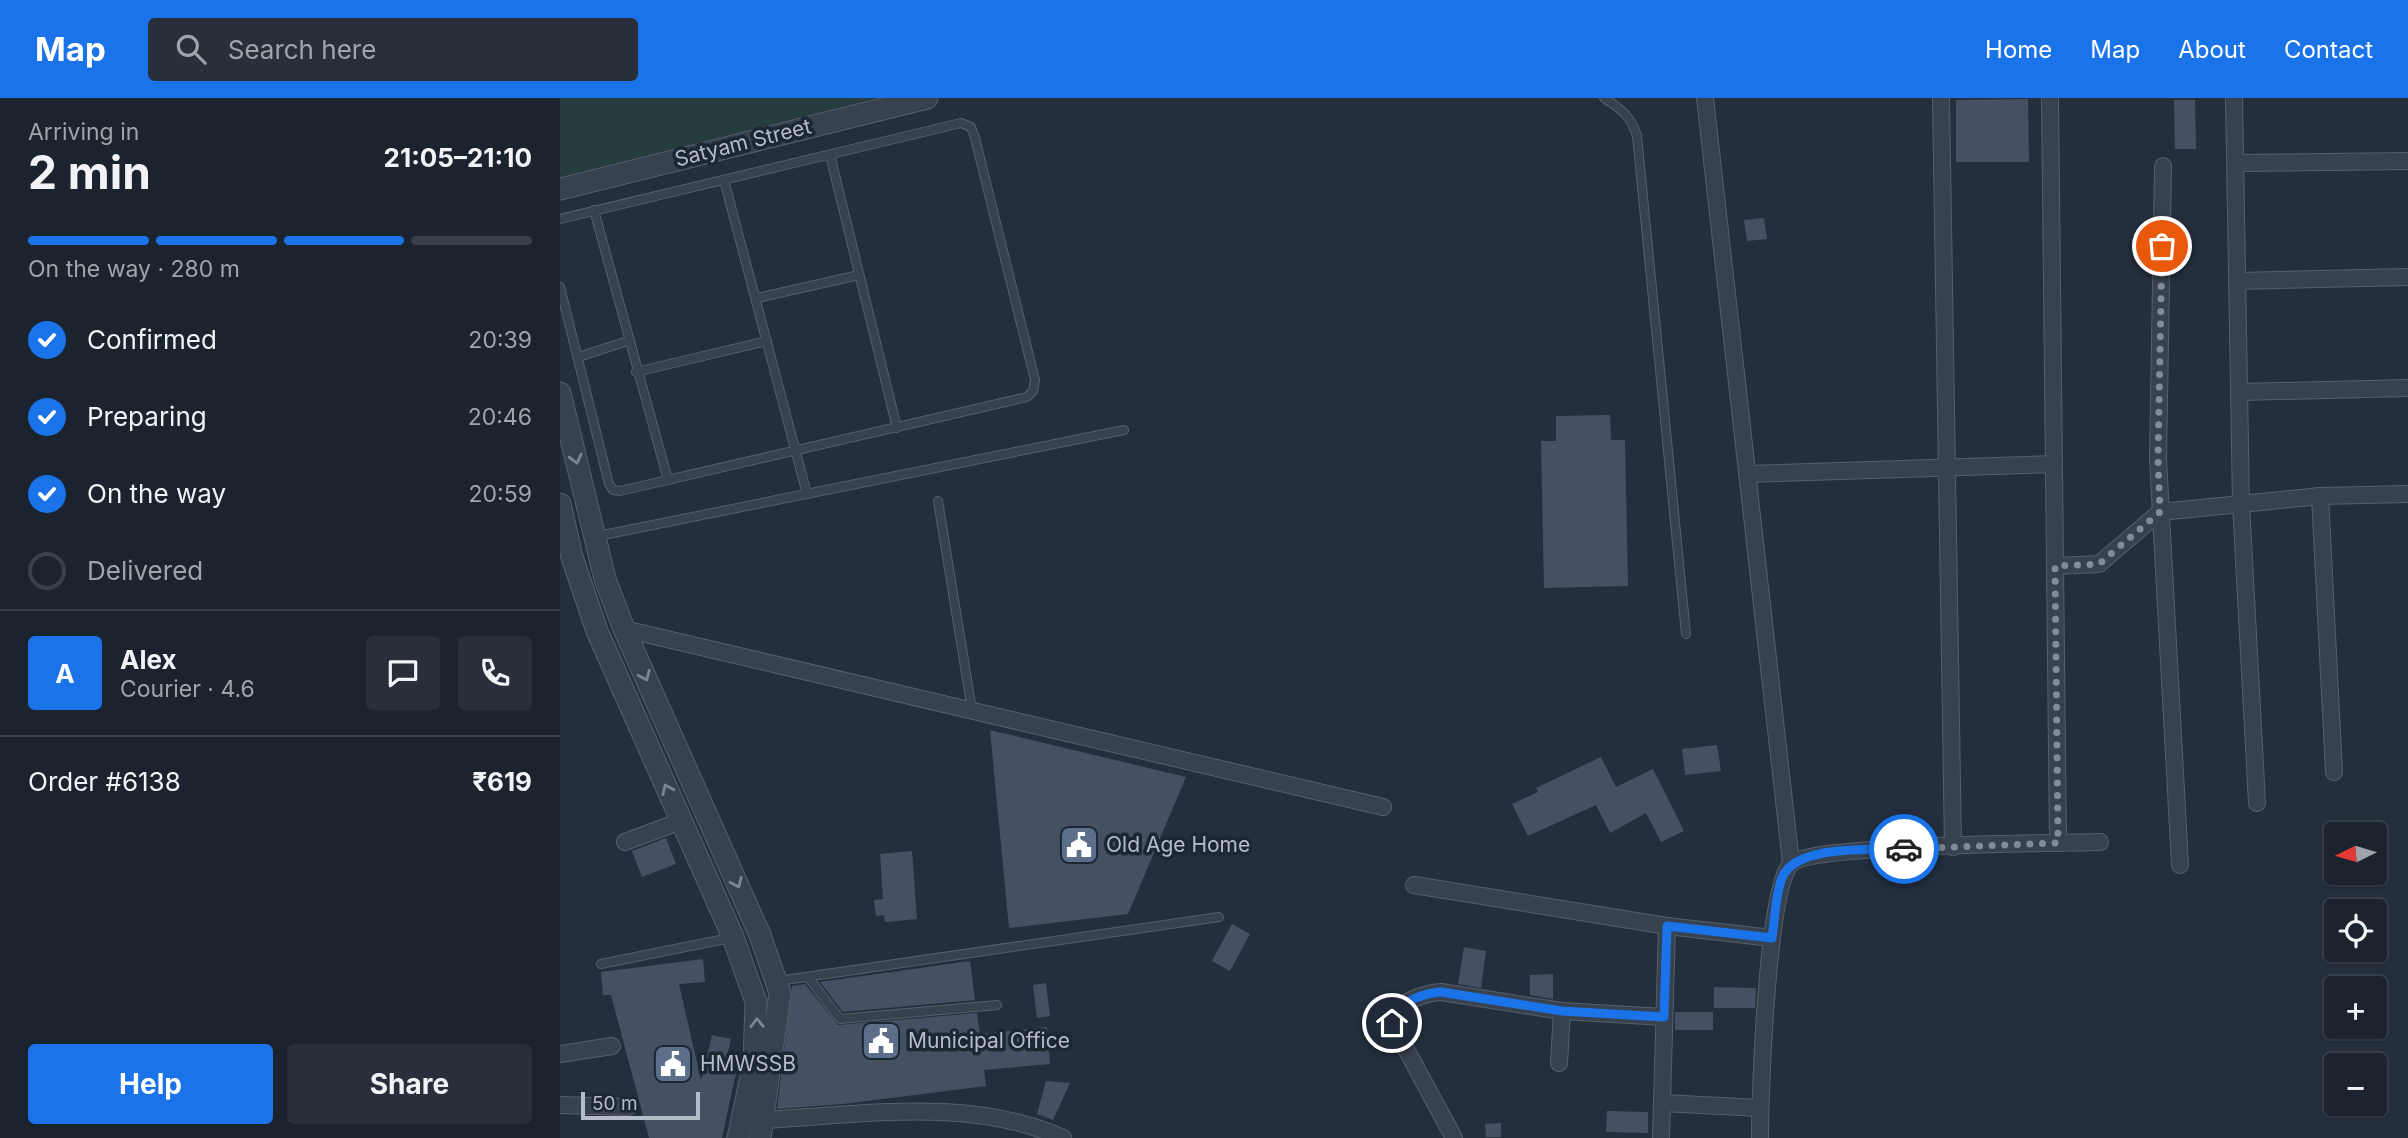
<!DOCTYPE html>
<html lang="en">
<head>
<meta charset="utf-8">
<style>
	:root { --surface:#1b232e; --page:#282f3a; --text:#f1f3f6; --muted:#a0a4aa; --line:#39404a; --accent:#1a73e8 }
	body { margin:0; font-family:Inter,sans-serif; background:var(--page); color:var(--text); height:100vh; display:flex; flex-direction:column; font-size:26px; white-space:nowrap }
	* { box-sizing:border-box; margin:0 }
	p { font-size:23px; color:var(--muted) }
	.icon { flex:none; width:38px; height:38px; fill:none; stroke:currentColor; stroke-width:2; stroke-linecap:round; stroke-linejoin:round }
	.map { position:relative; flex:1; overflow:hidden }
	.side { display:flex; flex-direction:column; background:var(--surface); width:560px }
	.side>* { flex:none }
	.needle { width:46px; rotate:265deg }
	.buttons { position:absolute; left:1764px; top:724px; display:grid; gap:14px }
	.buttons a { display:grid; place-items:center; width:63px; height:63px; border-radius:7px; background:var(--surface); box-shadow:0 2px 5px #0004,0 0 0 2px var(--line); font-size:35px }
	.scale { position:absolute; left:21px; bottom:18px; width:119px; box-sizing:border-box; padding-left:7px; border:4px solid #b4bcc9; border-top:0; font-size:19px; line-height:24px; white-space:nowrap; color:#b4bcc9; -webkit-text-stroke:5px #1d2633; paint-order:stroke }
	.pin { position:absolute; display:grid; place-items:center; width:60px; height:60px; color:#fff; margin:-30px; border:4px solid #fff; border-radius:50%; box-shadow:0 2px 7px #0007 }
	.courier { position:absolute; display:grid; place-items:center; width:70px; height:70px; margin:-35px; border:5px solid #1a73e8; border-radius:50%; background:#fff; color:#222; box-shadow:0 2px 9px #0007 }
	.summary em { font-style:normal; font-weight:700 }
	.summary div { display:flex; flex-direction:column-reverse }
	.summary { display:flex; align-items:center; justify-content:space-between; height:119px; padding:0 28px }
	h1 { font-size:46px; font-weight:700; line-height:52px }
	.bar { display:grid; grid-template-columns:repeat(4,1fr); gap:10px 7px; align-content:center; height:84px; padding:0 28px }
	.bar i { height:9px; border-radius:5px; background:var(--line) }
	.bar .selected { background:var(--accent) }
	.bar p { grid-column:span 4 }
	.line { display:flex; align-items:center; gap:18px; padding:0 28px; border-top:2px solid var(--line) }
	.line div { flex:1 }
	.round { display:grid; place-items:center; flex:none; width:74px; height:74px; border-radius:7px; background:var(--page) }
	ol { padding:0 28px; list-style:none }
	li { display:flex; align-items:center; gap:21px; height:77px }
	li p { margin-inline-start:auto }
	li .icon { padding:7px; border-radius:50%; background:var(--accent); color:#fff; stroke-width:4 }
	li:last-child { color:var(--muted) }
	li i { width:38px; height:38px; border:4px solid var(--line); border-radius:50% }
	.cta { display:flex; gap:14px; margin-top:auto; padding:14px 28px }
	.cta a { flex:1; height:80px; border-radius:7px; background:var(--accent); color:#fff; font-size:28px; font-weight:700; line-height:80px; text-align:center }
	.cta a+a { background:var(--page); color:var(--text) }
	header { display:flex; align-items:center; gap:42px; box-sizing:border-box; height:98px; padding:0 35px; background:var(--accent); color:#fff }
	header strong { font-size:33px }
	nav { display:flex; gap:38px; margin-inline-start:auto; font-size:24px }
	.search { width:490px; height:63px; background:var(--page); display:flex; align-items:center; gap:18px; box-sizing:border-box; padding:0 24px; border-radius:7px; color:var(--muted); font-size:26px }
	main { display:flex; flex:1; min-height:0 }
	.map>svg:first-child { display:block }
	.grass { fill:#263c3f }
	.building { fill:#455162 }
	.lines { fill:none; stroke-linecap:round; stroke-linejoin:round }
	.service-casing { stroke:#565f6c; stroke-width:10 }
	.minor-casing { stroke:#565f6c; stroke-width:18 }
	.tertiary-casing { stroke:#565f6c; stroke-width:23 }
	.service { stroke:#38414e; stroke-width:8 }
	.minor { stroke:#38414e; stroke-width:16 }
	.tertiary { stroke:#38414e; stroke-width:21 }
	.oneway { stroke:#7c8592 }
	.done { stroke:#828b98; stroke-width:7; stroke-dasharray:0 12.6 }
	.route { stroke:#1a73e8; stroke-width:9 }
	.labels { text-anchor:middle; stroke-width:7; stroke-linejoin:round; paint-order:stroke }
	.street-label { font-size:21px; fill:#b4bcc9; stroke:#1d2633 }
	.poi-label { font-size:21px; fill:#b4bcc9; stroke:#1d2633; text-anchor:start }
</style>
</head>
<body>
<header>
<strong>Map</strong>
<div class="search"><svg class="icon" aria-label="search" viewBox="0 0 24 24"><circle cx="10" cy="10" r="6"/><path d="M15 15l6 6"/></svg>Search here</div>
<nav><a>Home</a><a>Map</a><a>About</a><a>Contact</a></nav>
</header>
<main>
<section class="side">
<div class="summary"><div><h1>2 min</h1><p>Arriving in</p></div><em>21:05–21:10</em></div>
<div class="bar"><i class="selected"></i><i class="selected"></i><i class="selected"></i><i></i><p>On the way · 280 m</p></div>
<ol>
<li><svg class="icon" aria-label="check" viewBox="0 0 24 24"><path d="M5 12l5 5 9-10"/></svg>Confirmed<p>20:39</p></li>
<li><svg class="icon" aria-label="check" viewBox="0 0 24 24"><path d="M5 12l5 5 9-10"/></svg>Preparing<p>20:46</p></li>
<li><svg class="icon" aria-label="check" viewBox="0 0 24 24"><path d="M5 12l5 5 9-10"/></svg>On the way<p>20:59</p></li>
<li><i></i>Delivered</li>
</ol>
<div class="line" style="height:126px"><b class="round" style="background:var(--accent);color:#fff">A</b><div><b>Alex</b><p>Courier · 4.6</p></div><a class="round"><svg class="icon" aria-label="chat" viewBox="0 0 24 24"><path d="M4 5h16v11H9l-5 4z"/></svg></a><a class="round"><svg class="icon" aria-label="phone" viewBox="0 0 24 24"><path d="M5 4h4l2 5-3 2q2 4 5 5l2-3 5 2v4C11 20 4 13 5 4z"/></svg></a></div>
<div class="line" style="height:91px"><div>Order #6138</div><b>₹619</b></div>
<div class="cta"><a>Help</a><a>Share</a></div>
</section>
<div class="map">
<svg width="1848" height="1040" viewBox="0 0 1848 1040">
	<rect width="100%" height="100%" fill="#242f3e"/>
	<path class="grass" d="M0 0H318L0 79Z"/>
	<g class="building">
		<path d="M1468 1 1469 64H1396V2Z"/>
		<path d="M1614 2H1635L1636 51H1615Z"/>
		<path d="M1204 120 1207 141 1187 143 1184 122Z"/>
		<path d="M1050 317 1051 342H1065L1068 488 984 490 981 343H996V318Z"/>
		<path d="M430 632 626 679 568 816 449 830Z"/>
		<path d="M1157 647 1161 673 1125 677 1122 651Z"/>
		<path d="M1041 659 1056 689 1093 671 1124 733 1101 744 1086 715 1050 735 1036 707 968 738 952 706 978 694 976 690Z"/>
		<path d="M106 740 116 766 82 779 72 753Z"/>
		<path d="M352 753 357 821 325 824 324 817 316 818 314 802 323 801 320 756Z"/>
		<path d="M672 826 690 836 670 873 652 863Z"/>
		<path d="M904 849 926 853 921 890 898 886Z"/>
		<path d="M143 861 145 884 119 886 141 982 152 937 171 941 165 967 177 970 162 1040H89L51 897H43L41 874Z"/>
		<path d="M410 863 415 902 283 914 260 884Z"/>
		<path d="M993 876V901L970 897V877Z"/>
		<path d="M486 885 490 918 477 920 473 887Z"/>
		<path d="M245 886 278 927 417 915 420 936 487 929 490 966 424 972 426 988 283 1006 217 1011 232 888Z"/>
		<path d="M1154 889 1196 890 1195 910H1154Z"/>
		<rect x="1115" y="914" width="38" height="18"/>
		<path d="M486 983 510 985 493 1022 477 1016Z"/>
		<path d="M1047 1013 1088 1014V1035L1046 1034Z"/>
		<path d="M941 1025V1039H926L925 1026Z"/>
	</g>
	<g class="lines">
		<g class="service-casing">
			<g id="service">
				<path d="M1044 0C1061 11 1071 18 1077 38L1126 536"/>
				<path d="M270 57 337 330"/>
				<path d="M164 82 247 396"/>
				<path d="M34 112 108 382"/>
				<path d="M0 121 401 25 411 29 415 40 475 282 473 293 467 299 60 393 53 392 49 386 0 189"/>
				<path d="M197 200 299 177"/>
				<path d="M18 259 68 243"/>
				<path d="M76 274 207 243"/>
				<path d="M378 403 412 612"/>
				<path d="M38 438 564 332"/>
				<path d="M41 866 170 840"/>
				<path d="M248 879 280 921 437 907"/>
				<path d="M218 883 659 819"/>
			</g>
		</g>
		<g class="minor-casing">
			<g id="minor">
				<path d="M1145 0 1231 765"/>
				<path d="M1381 0 1393 749"/>
				<path d="M1490 0 1498 745"/>
				<path d="M1676 65 1848 63"/>
				<path d="M1603 68 1598 361 1620 767"/>
				<path d="M1678 183 1848 179"/>
				<path d="M1680 294 1848 290"/>
				<path d="M1187 376 1494 366"/>
				<path d="M1760 398 1774 674"/>
				<path d="M1495 468 1539 466 1600 414 1681 406 1674 0"/>
				<path d="M64 531 823 709"/>
				<path d="M1697 705 1681 406 1760 398 1848 396"/>
				<path d="M65 744 121 723"/>
				<path d="M854 787 1107 828 1212 840"/>
				<path d="M0 956 52 948"/>
				<path d="M999 965 1002 913"/>
				<path d="M1102 1005 1200 1010"/>
				<path d="M0 1007 68 1009"/>
				<path d="M204 1022C303 1017 409 998 503 1040"/>
				<path d="M894 1040 832 925V915C845 903 864 895 881 894L1002 913 1104 919"/>
				<path d="M1101 1040 1107 828"/>
				<path d="M1200 1040C1200 995 1207 796 1230 767 1247 746 1497 745 1540 744"/>
			</g>
		</g>
		<g class="tertiary-casing">
			<g id="tertiary">
				<path d="M0 91 367 0"/>
				<path d="M0 295 45 481 64 531 200 837 220 895 200 1040"/>
				<path d="M0 406 12 459 37 533 173 839 196 904 194 965 178 1040"/>
			</g>
		</g>
		<use href="#service" class="service"/>
		<use href="#minor" class="minor"/>
		<use href="#tertiary" class="tertiary"/>
	</g>
	<defs><path id="oneway-chevron" d="M-2-3.5L2.5 0L-2 3.5" fill="none" stroke-width="1.6" stroke-linecap="round" stroke-linejoin="round" transform="scale(1.75)"/></defs>
	<g class="oneway">
		<use href="#oneway-chevron" transform="translate(16 361) rotate(76)"/>
		<use href="#oneway-chevron" transform="translate(85 578) rotate(66)"/>
		<use href="#oneway-chevron" transform="translate(107 691) rotate(-114)"/>
		<use href="#oneway-chevron" transform="translate(177 785) rotate(66)"/>
		<use href="#oneway-chevron" transform="translate(197 925) rotate(-91)"/>
	</g>
	<g class="lines">
		<path class="done" d="M1344 751 1498 745 1495 468 1539 466 1600 414 1598 361 1602 148"/>
		<path class="route" d="M832 925V915C845 903 864 895 881 894L1002 913 1104 919 1107 828 1212 840C1215 822 1215 798 1222 780 1235 746 1312 752 1344 751"/>
	</g>
	<defs>
		<g id="civic-square" transform="scale(2.0125)"><rect x="-9" y="-9" width="18" height="18" rx="4" fill="#5c6f8a" stroke="#1d2633"/><path d="M-.6-6.5H3V-4.5H.6V-3L4-1V1h2V6H-6V1h2V-1L-.6-3ZM-1.2 2.5V6h2.4V2.5Z" fill="#fff"/></g>
	</defs>
	<g fill-rule="evenodd">
		<use href="#civic-square" x="519" y="747"/>
		<use href="#civic-square" x="321" y="943"/>
		<use href="#civic-square" x="113" y="966"/>
	</g>
	<g class="labels">
		<g class="street-label">
			<text transform="translate(183 45) rotate(-14)" y="7">Satyam Street</text>
		</g>
		<g class="poi-label">
			<text x="546" y="754">Old Age Home</text>
			<text x="348" y="950">Municipal Office</text>
			<text x="140" y="973">HMWSSB</text>
		</g>
	</g>
</svg>
<div class="buttons">
<a><svg class="needle" viewBox="-14 -14 28 28"><path d="M0-13l5 13h-10z" fill="#e53935"/><path d="M0 13l5-13h-10z" fill="#a0a4aa"/></svg></a>
<a><svg class="icon" aria-label="locate" viewBox="0 0 24 24"><circle cx="12" cy="12" r="6"/><path d="M12 2v4M12 18v4M2 12h4M18 12h4"/></svg></a>
<a>+</a>
<a>−</a>
</div>
<div class="scale">50 m</div>
<div class="pin" style="left:1602px;top:148px;background:#ea580c"><svg class="icon" aria-label="bag" viewBox="0 0 24 24"><path d="M5 8h14l-1 12H6zM9 8a3 3 0 0 1 6 0"/></svg></div>
<div class="pin" style="left:832px;top:925px;background:#1f2937"><svg class="icon" aria-label="home" viewBox="0 0 24 24"><path d="M3 11l9-7 9 7M6 9v11h12V9"/></svg></div>
<div class="courier" style="left:1344px;top:751px"><svg class="icon" aria-label="car" viewBox="0 0 24 24"><path d="M5 17H2v-5l4-1 3-4h7l3 4 3 1v5h-3M9 17h6M6 11h13"/><circle cx="7" cy="17" r="2"/><circle cx="17" cy="17" r="2"/></svg></div>
</div>
</main>
</body>
</html>
